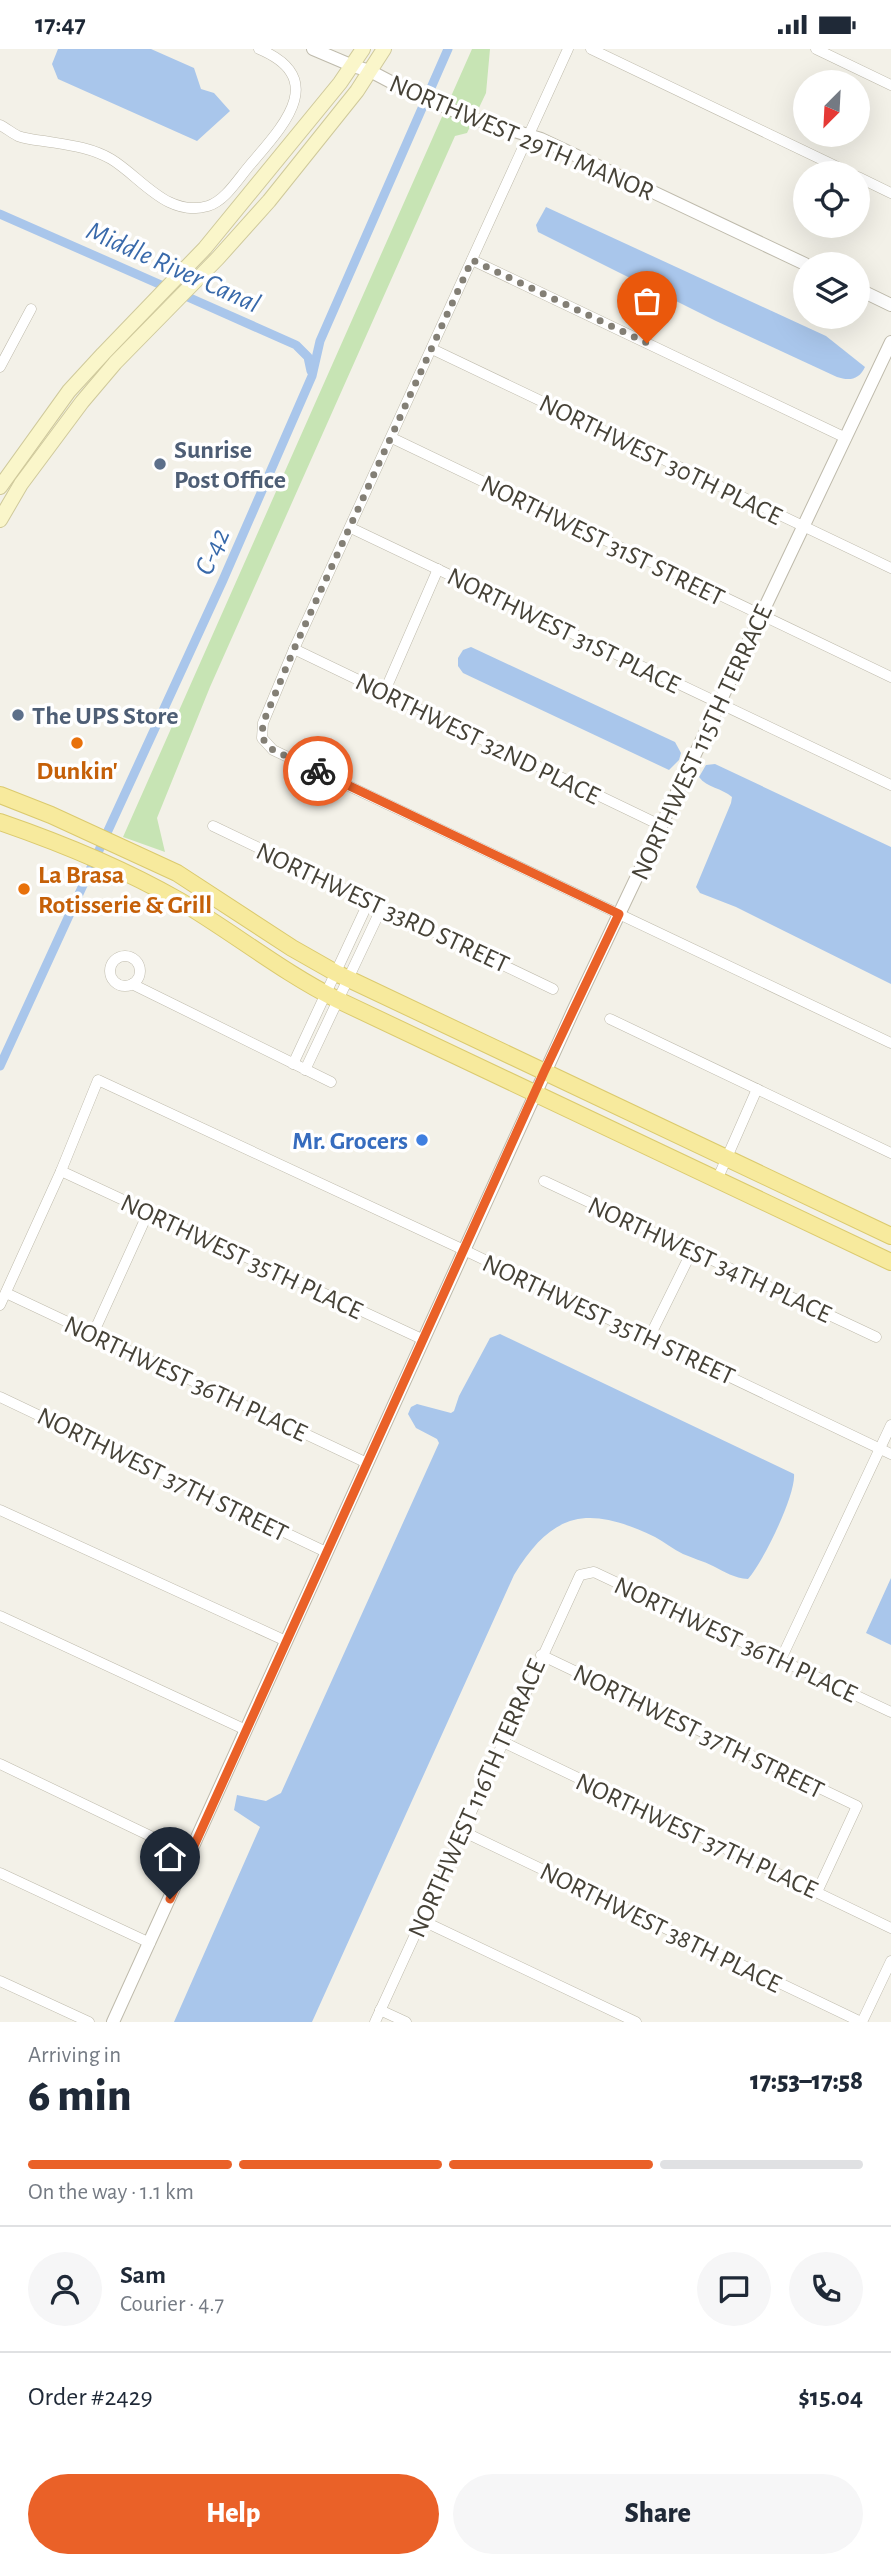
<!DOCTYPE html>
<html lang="en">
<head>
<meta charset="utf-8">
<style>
	:root { --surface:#fff; --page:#f6f6f7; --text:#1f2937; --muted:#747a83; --line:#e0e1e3; --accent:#ea6128 }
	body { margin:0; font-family:"Alegreya Sans",sans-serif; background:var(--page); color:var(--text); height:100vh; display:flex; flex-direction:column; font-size:26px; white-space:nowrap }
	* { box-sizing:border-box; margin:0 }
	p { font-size:23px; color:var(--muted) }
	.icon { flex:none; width:38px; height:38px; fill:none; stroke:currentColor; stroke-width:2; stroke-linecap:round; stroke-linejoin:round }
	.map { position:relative; height:1973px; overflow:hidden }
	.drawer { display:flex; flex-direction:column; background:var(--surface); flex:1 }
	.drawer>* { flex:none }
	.needle { width:46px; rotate:204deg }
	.controls { position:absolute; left:793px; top:21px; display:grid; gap:14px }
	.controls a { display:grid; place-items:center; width:77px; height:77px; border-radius:50%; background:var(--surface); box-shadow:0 7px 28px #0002; font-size:35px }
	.pin { position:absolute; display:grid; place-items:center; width:60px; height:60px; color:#fff; margin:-72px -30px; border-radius:50% 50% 50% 0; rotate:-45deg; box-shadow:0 0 7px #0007 }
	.pin .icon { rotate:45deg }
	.courier { position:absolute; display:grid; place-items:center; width:70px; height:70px; margin:-35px; border:5px solid #ea6128; border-radius:50%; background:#fff; color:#222; box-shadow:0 2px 9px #0007 }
	.head em { font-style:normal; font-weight:800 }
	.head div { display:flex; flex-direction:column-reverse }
	.head { display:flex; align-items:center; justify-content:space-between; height:119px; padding:0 28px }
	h1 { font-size:46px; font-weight:800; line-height:52px }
	.bar { display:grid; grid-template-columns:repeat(4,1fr); gap:10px 7px; align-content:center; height:84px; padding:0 28px }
	.bar i { height:9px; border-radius:5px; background:var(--line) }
	.bar .active { background:var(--accent) }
	.bar p { grid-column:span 4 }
	.line { display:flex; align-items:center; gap:18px; padding:0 28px; border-top:2px solid var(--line) }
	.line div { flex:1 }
	.round { display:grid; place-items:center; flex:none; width:74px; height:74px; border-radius:37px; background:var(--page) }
	.button { display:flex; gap:14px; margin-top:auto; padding:14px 28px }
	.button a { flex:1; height:80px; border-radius:42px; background:var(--accent); color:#fff; font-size:28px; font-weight:800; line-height:80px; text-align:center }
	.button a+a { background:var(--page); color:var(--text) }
	.status { display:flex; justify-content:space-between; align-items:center; height:49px; padding:0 35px; background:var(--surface); direction:ltr }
	.status svg { height:19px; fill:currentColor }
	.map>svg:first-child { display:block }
	.green { fill:#c7e4b4 }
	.water { fill:#a9c6eb }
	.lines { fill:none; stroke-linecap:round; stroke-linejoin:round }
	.canal { stroke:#a9c6eb; stroke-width:9 }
	.minor-casing { stroke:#bebaab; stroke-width:11 }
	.tertiary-casing { stroke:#bebaab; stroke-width:14 }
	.secondary-casing { stroke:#cfc99b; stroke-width:16 }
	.primary-casing { stroke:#dbca6e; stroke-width:18 }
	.minor { stroke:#fff; stroke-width:10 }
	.tertiary { stroke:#fff; stroke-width:12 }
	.secondary { stroke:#faf6ca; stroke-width:14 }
	.primary { stroke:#f7ea9d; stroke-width:16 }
	.done { stroke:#837f75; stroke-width:7; stroke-dasharray:0 12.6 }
	.route { stroke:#ea6128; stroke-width:9 }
	.service-dot { fill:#5c6f8a; stroke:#fff; stroke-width:2.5 }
	.food-dot { fill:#e8710a; stroke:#fff; stroke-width:2.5 }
	.shop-dot { fill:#3f7fe0; stroke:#fff; stroke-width:2.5 }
	.labels { text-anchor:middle; stroke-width:7; stroke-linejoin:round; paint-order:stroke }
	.street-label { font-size:26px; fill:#464237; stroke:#fff }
	.service-label { font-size:26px; font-weight:bold; fill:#4e5e75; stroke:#fff; text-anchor:start }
	.food-label { font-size:26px; font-weight:bold; fill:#c56008; stroke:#fff }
	.shop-label { font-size:26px; font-weight:bold; fill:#366cbe; stroke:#fff; text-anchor:end }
	.water-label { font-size:28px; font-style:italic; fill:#3869aa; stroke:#fff }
</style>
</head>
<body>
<div class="status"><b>17:47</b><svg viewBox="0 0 49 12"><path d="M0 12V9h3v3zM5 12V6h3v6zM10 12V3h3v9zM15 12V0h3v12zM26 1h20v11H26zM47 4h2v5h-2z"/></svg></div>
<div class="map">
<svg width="891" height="1973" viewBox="0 0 891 1973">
	<rect width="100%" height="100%" fill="#f3f1e8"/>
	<path class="green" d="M472 0H490L486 44 467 84 455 87 210 638 157 769 165 803 123 788Z"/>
	<g class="water">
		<path d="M58 0H151L194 19 201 40 214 44 230 62 197 92 58 30 52 15Z"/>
		<path d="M546 158 826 287 865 318C859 331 849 332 837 328L716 272 538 183 536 176Z"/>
		<path d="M471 598 675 693 681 704 679 711 669 721 463 624 458 617V609L463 601Z"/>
		<path d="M715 715 891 798V935L736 858 700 844 696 838 731 754 732 748C722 739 707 739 699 728L706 716Z"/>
		<path d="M500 1285 794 1425C796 1446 763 1513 748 1530 734 1529 725 1523 713 1517 703 1512 692 1509 683 1505 673 1500 664 1493 655 1488 588 1456 553 1462 514 1526L312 1973H174L260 1778 234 1761 237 1746 266 1752 281 1744 439 1394 437 1390 416 1379 408 1365 411 1358 417 1355 451 1364 454 1362 459 1347 490 1289Z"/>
		<path d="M891 1529V1596L866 1584Z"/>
	</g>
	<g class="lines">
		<g class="canal">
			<path d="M0 165 168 239"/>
			<path d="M181 245 296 296 308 308 311 322"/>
			<path d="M0 1017 223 531 312 327 320 292 448 0"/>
		</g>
		<g class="minor-casing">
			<g id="minor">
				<path d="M568 0 294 600 263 674 262 689 273 701 891 994"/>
				<path d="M591 0 850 124"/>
				<path d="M816 0 891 36"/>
				<path d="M0 76C6 79 12 84 18 87 26 90 36 91 44 92 68 96 90 98 111 110 141 128 167 169 208 157 225 152 238 130 250 116 282 78 330 30 259 0"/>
				<path d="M858 128 891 144"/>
				<path d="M472 211 846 389"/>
				<path d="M432 300 891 519"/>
				<path d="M0 318 31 260"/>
				<path d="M392 389 891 628"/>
				<path d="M351 479 891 736"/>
				<path d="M294 600 662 777"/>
				<path d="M384 644 438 520"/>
				<path d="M213 777 553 940"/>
				<circle cx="125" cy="922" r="15"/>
				<path d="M132 935 331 1033"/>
				<path d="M610 970 891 1104"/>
				<path d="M293 1015 369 852"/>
				<path d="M305 1021 382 858"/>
				<path d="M61 1122 424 1291"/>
				<path d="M717 1131 757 1040"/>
				<path d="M544 1132 876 1288"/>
				<path d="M6 1244 367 1414"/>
				<path d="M0 1256 61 1122 98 1031 464 1201 891 1405"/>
				<path d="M93 1285 148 1164"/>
				<path d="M649 1289 692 1202"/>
				<path d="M0 1348 326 1503"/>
				<path d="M0 1461 286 1592"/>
				<path d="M0 1567 246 1681"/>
				<path d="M541 1606 857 1757 817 1843"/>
				<path d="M781 1610 891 1376"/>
				<path d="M503 1693 891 1879"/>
				<path d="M0 1715 190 1806"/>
				<path d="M462 1782 861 1973"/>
				<path d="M0 1824 150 1894"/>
				<path d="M421 1871 636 1973"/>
				<path d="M0 1932 89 1973"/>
				<path d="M380 1961 406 1973"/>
				<path d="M375 1973 580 1526 594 1523 891 1663"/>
				<path d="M862 1973 891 1912"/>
			</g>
		</g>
		<g class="tertiary-casing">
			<g id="tertiary">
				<path d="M313 0 353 17 370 22 410 43 471 69 541 90 805 215"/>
				<path d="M858 240 891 256"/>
				<path d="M113 1973 573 962 891 293"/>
			</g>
		</g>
		<g class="secondary-casing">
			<g id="secondary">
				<path d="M0 438 69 342 103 305 205 199 340 34 363 0"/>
				<path d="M0 471 21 435 82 353 115 314 218 209 269 152 357 42 384 0"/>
			</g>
		</g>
		<g class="primary-casing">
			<g id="primary">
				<path d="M0 746 51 766 177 824 292 899 336 924 891 1187"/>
				<path d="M0 773C61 794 124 820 180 852 234 884 282 923 338 951L891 1213"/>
			</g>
		</g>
		<use href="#minor" class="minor"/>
		<use href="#tertiary" class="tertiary"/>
		<use href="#secondary" class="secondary"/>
		<use href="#primary" class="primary"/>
	</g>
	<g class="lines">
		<path class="done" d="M318 722 273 701 262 689 263 674 294 600 472 211 647 294"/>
		<path class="route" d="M170 1850 544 1023 619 865 318 722"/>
	</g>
	<g class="service-dot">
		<circle cx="160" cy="415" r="7"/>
		<circle cx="18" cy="666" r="7"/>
	</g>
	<g class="food-dot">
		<circle cx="77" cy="694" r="7"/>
		<circle cx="24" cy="840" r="7"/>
	</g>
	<circle class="shop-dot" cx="422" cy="1091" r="7"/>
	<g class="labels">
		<g class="street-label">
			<text transform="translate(522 88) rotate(23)" y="9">NORTHWEST 29TH MANOR</text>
			<text transform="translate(661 410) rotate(26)" y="9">NORTHWEST 30TH PLACE</text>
			<text transform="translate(603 491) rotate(26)" y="9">NORTHWEST 31ST STREET</text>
			<text transform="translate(564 581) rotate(26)" y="9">NORTHWEST 31ST PLACE</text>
			<text transform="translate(478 689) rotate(26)" y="9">NORTHWEST 32ND PLACE</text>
			<text transform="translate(701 693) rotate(-65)" y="9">NORTHWEST 115TH TERRACE</text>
			<text transform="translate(383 858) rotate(25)" y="9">NORTHWEST 33RD STREET</text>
			<text transform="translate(242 1207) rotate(25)" y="9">NORTHWEST 35TH PLACE</text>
			<text transform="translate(710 1210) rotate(25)" y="9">NORTHWEST 34TH PLACE</text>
			<text transform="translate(609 1270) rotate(25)" y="9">NORTHWEST 35TH STREET</text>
			<text transform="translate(186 1329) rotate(25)" y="9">NORTHWEST 36TH PLACE</text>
			<text transform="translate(163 1425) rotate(26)" y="9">NORTHWEST 37TH STREET</text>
			<text transform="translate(736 1590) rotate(25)" y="9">NORTHWEST 36TH PLACE</text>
			<text transform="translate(699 1682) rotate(26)" y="9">NORTHWEST 37TH STREET</text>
			<text transform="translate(476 1749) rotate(-66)" y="9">NORTHWEST 116TH TERRACE</text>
			<text transform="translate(697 1786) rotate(25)" y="9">NORTHWEST 37TH PLACE</text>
			<text transform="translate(661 1878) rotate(26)" y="9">NORTHWEST 38TH PLACE</text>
		</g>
		<g class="service-label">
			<text x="174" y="409">Sunrise<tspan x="174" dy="30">Post Office</tspan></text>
			<text x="32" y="675">The UPS Store</text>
		</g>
		<g class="food-label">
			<text x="77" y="730">Dunkin'</text>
			<text x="38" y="834" text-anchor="start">La Brasa<tspan x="38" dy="30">Rotisserie &amp; Grill</tspan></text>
		</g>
		<g class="shop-label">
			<text x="408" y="1100">Mr. Grocers</text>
		</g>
		<g class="water-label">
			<text transform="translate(174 217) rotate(24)" y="10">Middle River Canal</text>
			<text transform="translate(211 502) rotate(-66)" y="10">C-42</text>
		</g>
	</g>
</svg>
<div class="controls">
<a><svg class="needle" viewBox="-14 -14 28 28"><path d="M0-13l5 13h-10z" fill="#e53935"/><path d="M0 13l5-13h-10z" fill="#747a83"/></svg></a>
<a><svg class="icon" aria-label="locate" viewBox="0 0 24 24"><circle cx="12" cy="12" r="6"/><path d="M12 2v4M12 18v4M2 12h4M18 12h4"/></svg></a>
<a><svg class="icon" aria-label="layers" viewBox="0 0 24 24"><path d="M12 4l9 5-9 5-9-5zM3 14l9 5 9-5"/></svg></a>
</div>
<div class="pin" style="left:647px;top:294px;background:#ea580c"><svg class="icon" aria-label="bag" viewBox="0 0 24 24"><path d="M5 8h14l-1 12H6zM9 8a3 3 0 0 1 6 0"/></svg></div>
<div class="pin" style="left:170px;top:1850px;background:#1f2937"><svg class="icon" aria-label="home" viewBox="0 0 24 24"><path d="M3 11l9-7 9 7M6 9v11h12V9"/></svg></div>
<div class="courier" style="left:318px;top:722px"><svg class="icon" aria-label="bike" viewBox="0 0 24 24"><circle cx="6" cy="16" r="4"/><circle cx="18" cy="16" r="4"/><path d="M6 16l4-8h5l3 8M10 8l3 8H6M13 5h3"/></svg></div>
</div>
<section class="drawer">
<div class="head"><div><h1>6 min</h1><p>Arriving in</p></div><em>17:53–17:58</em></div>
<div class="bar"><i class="active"></i><i class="active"></i><i class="active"></i><i></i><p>On the way · 1.1 km</p></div>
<div class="line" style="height:126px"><a class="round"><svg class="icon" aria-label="person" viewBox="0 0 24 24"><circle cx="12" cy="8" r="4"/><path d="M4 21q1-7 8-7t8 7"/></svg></a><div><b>Sam</b><p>Courier · 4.7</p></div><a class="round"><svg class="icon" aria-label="chat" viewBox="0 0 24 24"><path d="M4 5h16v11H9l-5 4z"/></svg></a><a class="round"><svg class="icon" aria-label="phone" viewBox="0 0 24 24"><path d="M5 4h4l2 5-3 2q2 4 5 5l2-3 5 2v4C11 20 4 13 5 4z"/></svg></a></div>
<div class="line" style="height:91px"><div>Order #2429</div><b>$15.04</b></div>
<div class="button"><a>Help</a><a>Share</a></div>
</section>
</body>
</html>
